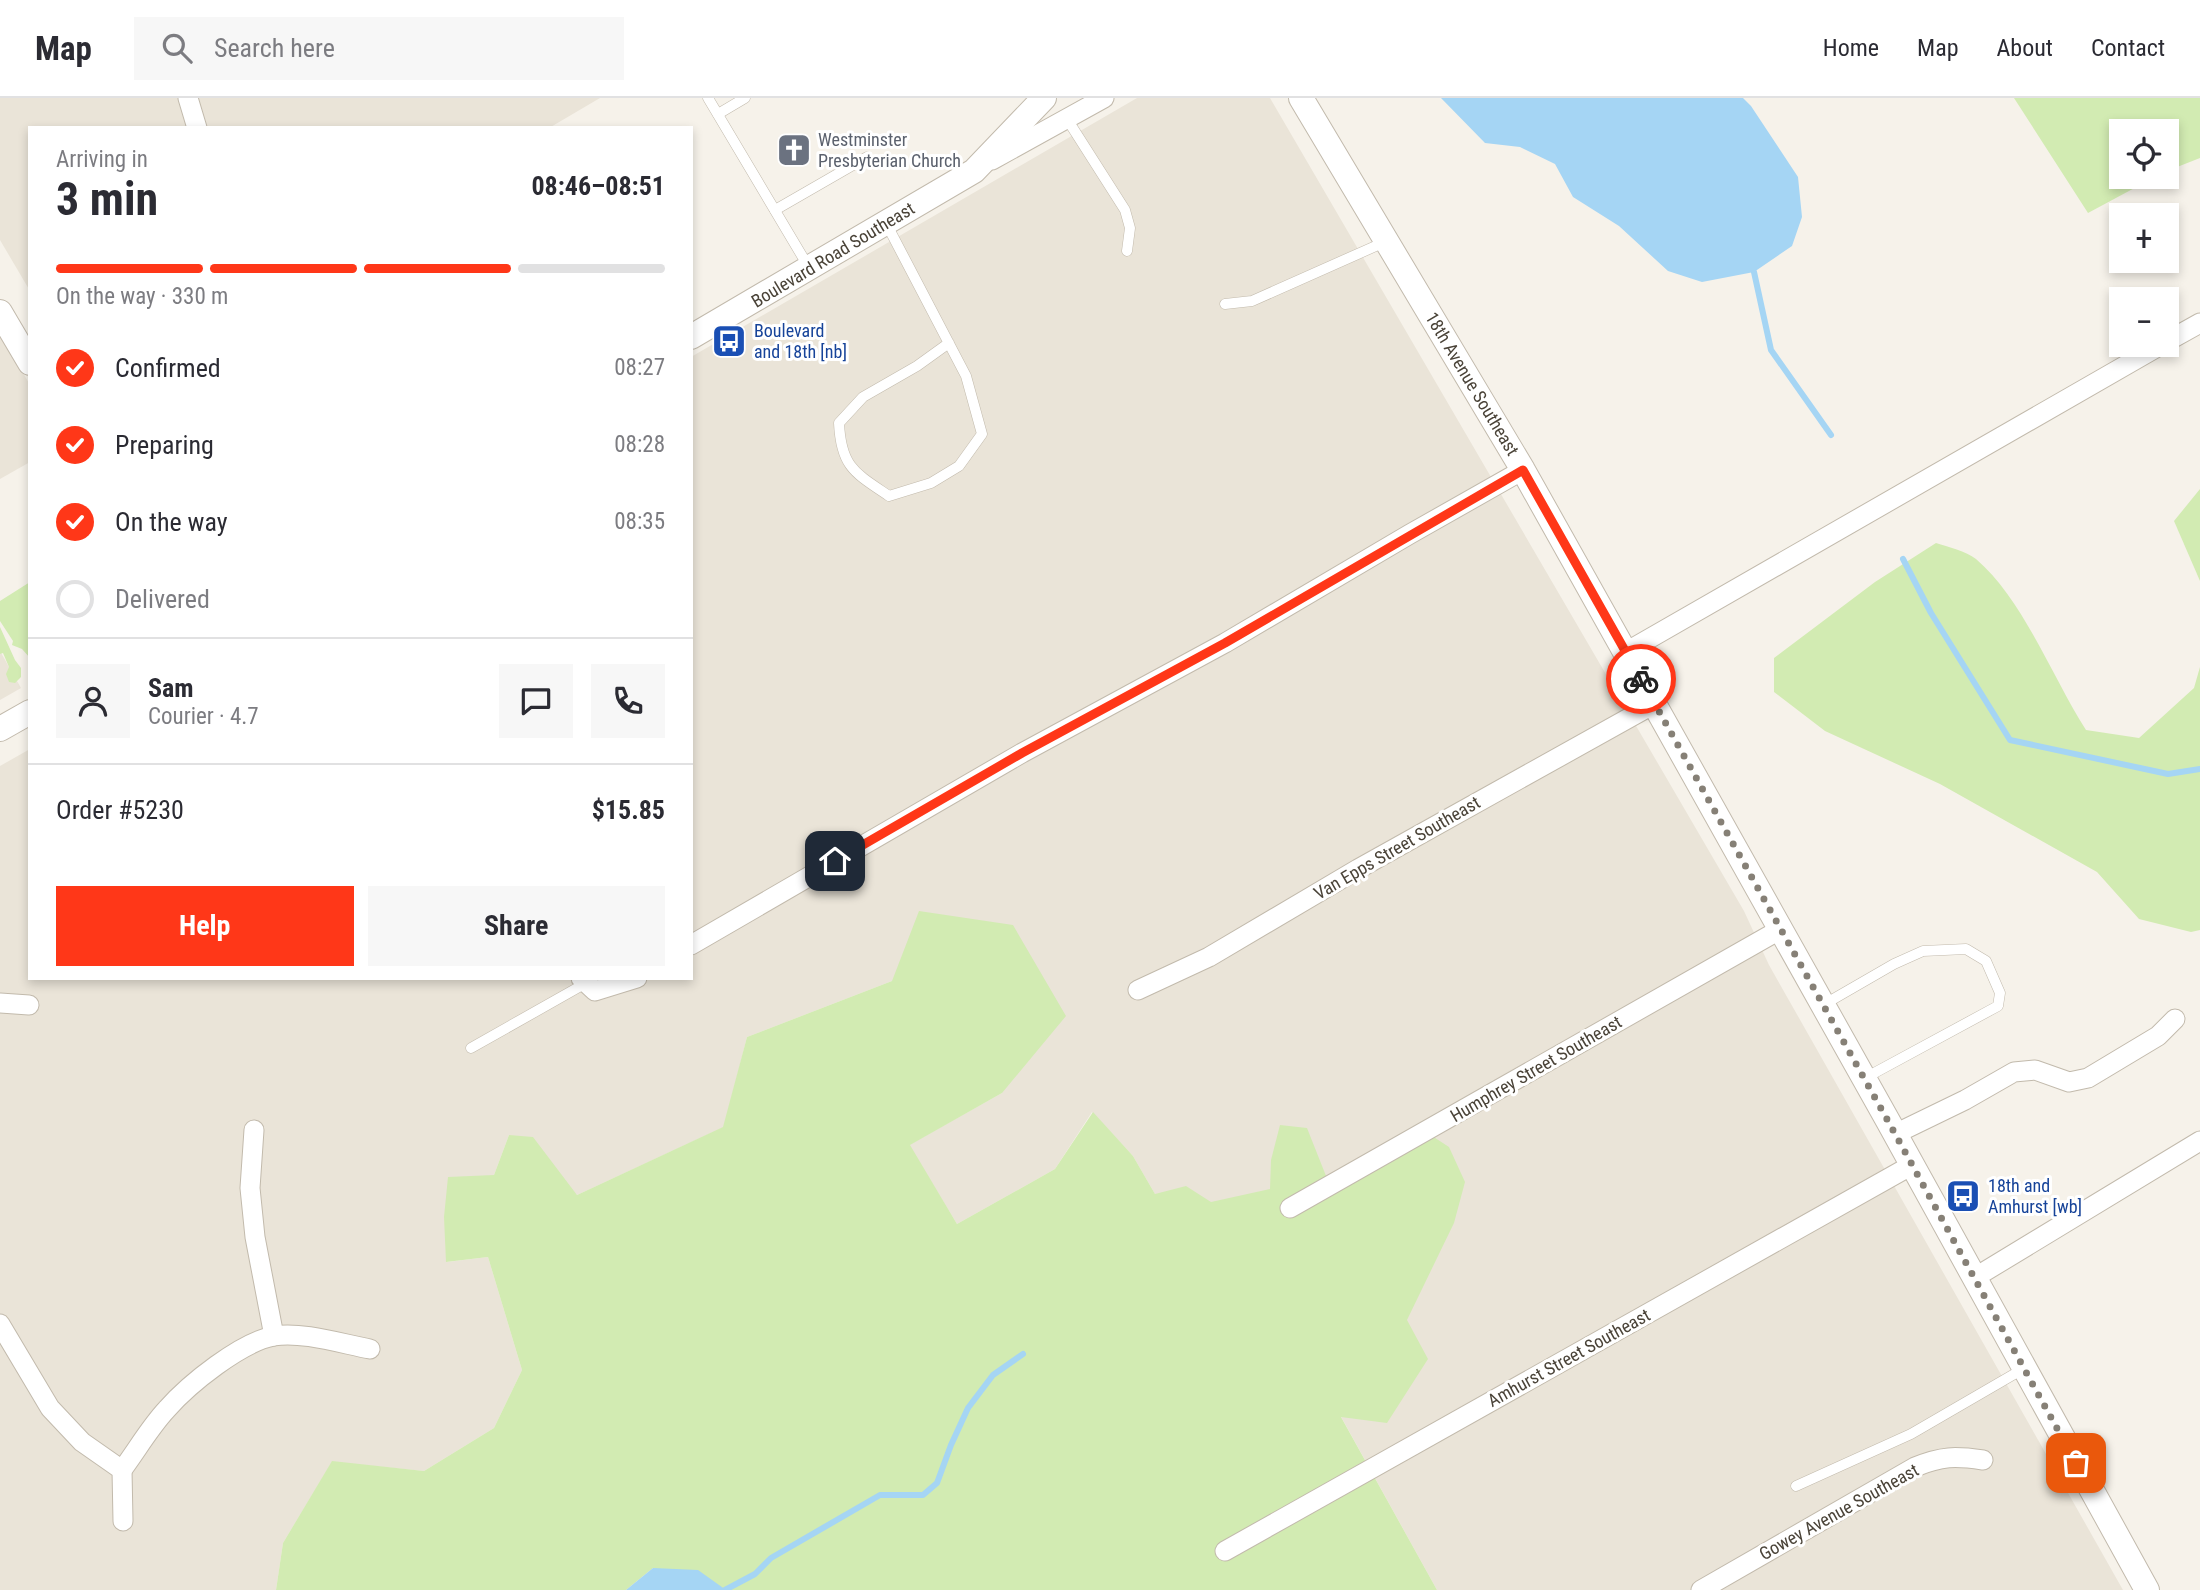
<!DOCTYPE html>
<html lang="en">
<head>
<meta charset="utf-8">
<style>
	:root { --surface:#fff; --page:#f7f7f7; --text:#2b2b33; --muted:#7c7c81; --line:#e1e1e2; --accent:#ff3718 }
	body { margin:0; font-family:"Roboto Condensed",sans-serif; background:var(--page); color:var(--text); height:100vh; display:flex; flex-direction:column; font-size:26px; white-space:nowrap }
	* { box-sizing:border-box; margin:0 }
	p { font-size:23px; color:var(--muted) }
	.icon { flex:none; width:38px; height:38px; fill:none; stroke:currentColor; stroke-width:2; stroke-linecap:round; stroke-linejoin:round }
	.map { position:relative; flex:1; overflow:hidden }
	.details { position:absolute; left:28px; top:28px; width:665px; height:854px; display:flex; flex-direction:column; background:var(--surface); border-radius:0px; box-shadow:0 4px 10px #0003 }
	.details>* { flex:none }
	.tools { position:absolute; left:2109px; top:21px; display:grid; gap:14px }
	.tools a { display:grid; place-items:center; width:70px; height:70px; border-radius:0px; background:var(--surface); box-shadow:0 4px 10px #0003; font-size:35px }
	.pin { position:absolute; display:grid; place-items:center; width:60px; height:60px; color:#fff; margin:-30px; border-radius:14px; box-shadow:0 4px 10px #0006 }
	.courier { position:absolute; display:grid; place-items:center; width:70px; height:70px; margin:-35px; border:5px solid #ff3718; border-radius:50%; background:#fff; color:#222; box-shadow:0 2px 9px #0007 }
	.headline em { font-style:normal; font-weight:700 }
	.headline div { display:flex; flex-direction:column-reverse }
	.headline { display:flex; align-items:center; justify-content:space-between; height:119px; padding:0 28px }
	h1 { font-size:46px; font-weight:700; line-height:52px }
	.bar { display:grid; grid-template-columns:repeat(4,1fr); gap:10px 7px; align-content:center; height:84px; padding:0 28px }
	.bar i { height:9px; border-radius:5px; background:var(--line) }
	.bar .active { background:var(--accent) }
	.bar p { grid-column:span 4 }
	.line { display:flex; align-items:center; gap:18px; padding:0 28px; border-top:2px solid var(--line) }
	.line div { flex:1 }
	.round { display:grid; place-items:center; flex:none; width:74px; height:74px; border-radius:0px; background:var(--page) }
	ol { padding:0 28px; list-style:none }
	li { display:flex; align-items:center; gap:21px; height:77px }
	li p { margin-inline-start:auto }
	li .icon { padding:7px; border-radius:50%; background:var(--accent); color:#fff; stroke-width:4 }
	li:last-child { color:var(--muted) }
	li i { width:38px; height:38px; border:4px solid var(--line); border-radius:50% }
	.action { display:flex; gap:14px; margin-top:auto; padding:14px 28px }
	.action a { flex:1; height:80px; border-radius:0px; background:var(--accent); color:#fff; font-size:28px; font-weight:700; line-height:80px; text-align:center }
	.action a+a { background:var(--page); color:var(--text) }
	header { display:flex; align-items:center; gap:42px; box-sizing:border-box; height:98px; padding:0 35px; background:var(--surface); border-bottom:2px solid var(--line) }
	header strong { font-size:33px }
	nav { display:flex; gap:38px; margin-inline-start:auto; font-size:24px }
	.search { width:490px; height:63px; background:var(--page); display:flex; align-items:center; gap:18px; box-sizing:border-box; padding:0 24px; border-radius:0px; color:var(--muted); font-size:26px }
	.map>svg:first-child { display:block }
	.residential { fill:#eae4d8 }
	.green { fill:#d2ebb2 }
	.water { fill:#a5d5f4 }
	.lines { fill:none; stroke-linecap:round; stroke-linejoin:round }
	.stream { stroke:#a5d5f4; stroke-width:6 }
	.service-casing { stroke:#c2baac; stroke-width:11 }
	.minor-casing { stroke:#c2baac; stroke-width:21 }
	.tertiary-casing { stroke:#c2baac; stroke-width:26 }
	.service { stroke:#fff; stroke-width:10 }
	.minor { stroke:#fff; stroke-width:19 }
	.tertiary { stroke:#fff; stroke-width:24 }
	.done { stroke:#868076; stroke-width:7; stroke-dasharray:0 12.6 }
	.route { stroke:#ff3718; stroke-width:9 }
	.labels { text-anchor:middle; stroke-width:6; stroke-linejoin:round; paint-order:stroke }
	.worship-label { font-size:18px; fill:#5b616d; stroke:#fff; text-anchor:start }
	.street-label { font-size:18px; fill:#4a4338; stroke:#fff }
	.transit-label { font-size:18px; fill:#164399; stroke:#fff; text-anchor:start }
</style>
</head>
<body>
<header>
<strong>Map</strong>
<div class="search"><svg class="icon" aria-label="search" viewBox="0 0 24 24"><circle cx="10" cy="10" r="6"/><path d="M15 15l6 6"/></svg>Search here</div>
<nav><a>Home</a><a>Map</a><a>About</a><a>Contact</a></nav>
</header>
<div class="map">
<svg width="2200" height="1492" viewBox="0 0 2200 1492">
	<rect width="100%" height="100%" fill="#f6f2ea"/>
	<g class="residential">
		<path d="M0 0H600L549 30H30V193L0 142Z"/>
		<path d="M1137 0H1270L1744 813 1769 867 2123 1492H1437L1236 1129 1189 1155 1133 1058 1092 1014 1055 1071 957 1126 909 1047 1002 995 892 883 747 939 724 1029 577 1097 509 1037 494 1077 447 1164 488 1159 522 1272 494 1330 424 1373 332 1364 283 1445 276 1492H0V668L30 651V880H691V259Z"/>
		<path d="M0 235 30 287V364L0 381Z"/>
		<path d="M0 553 21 590 0 602Z"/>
	</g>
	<g class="green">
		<path d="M2014 0H2200V60L2167 73 2166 33H2121V79H2155L2088 115Z"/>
		<path d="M2200 391V483L2174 423Z"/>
		<path d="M1936 445C1948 449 1966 453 1976 461 2023 501 2052 579 2086 632L2139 640 2194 590 2200 569V832L2191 834 2139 821 2097 774 1940 686 1825 633 1774 594V560L1875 484Z"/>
		<path d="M30 484V560L22 551 12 547 13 543 0 523V503Z"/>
		<path d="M0 529 15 562 21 570V579L15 585 9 584 6 576 9 569 3 555 0 556Z"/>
		<path d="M919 813 1013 827 1066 918 1002 995 910 1047 957 1126 1055 1071 1093 1014 1133 1058 1155 1096 1186 1088 1211 1104 1270 1091 1271 1062 1280 1027 1307 1030 1330 1088 1426 1034 1449 1049 1465 1084 1454 1125 1407 1222 1428 1261 1387 1325 1341 1319 1437 1492H726L653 1470 626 1492H276L283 1445 332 1363 424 1373 494 1330 522 1272 488 1159 446 1164 444 1119 448 1079 494 1077 509 1037 533 1039 577 1097 723 1029 747 939 892 883Z"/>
	</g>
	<g class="water">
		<path d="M1441 0H1743L1751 8 1798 79 1802 119 1792 148 1754 174 1702 184 1668 173 1619 128 1573 99 1555 66 1520 49 1485 45Z"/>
		<path d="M653 1470 698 1472 726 1492H626Z"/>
	</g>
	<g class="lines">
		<g class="stream">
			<path d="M1754 174 1771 252 1831 337"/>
			<path d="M1903 461 1931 515 2010 642 2168 676 2200 671"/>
			<path d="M725 1492 755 1476 771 1460 880 1397H923L937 1385 951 1347 968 1310 993 1277 1023 1256"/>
		</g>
		<g class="service-casing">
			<g id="service">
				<path d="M708 0 808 168"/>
				<path d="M718 16 745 0"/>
				<path d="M1067 21 1125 112 1130 130 1127 153"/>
				<path d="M775 112 867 59"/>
				<path d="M886 125 966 278 982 336 959 368 931 385 889 398C855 375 841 369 839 325L863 299 917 268 949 245"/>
				<path d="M1225 206 1252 203 1387 143"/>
				<path d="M1823 907 1894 866 1923 853 1966 851 1986 863 2000 895 1998 908 1865 980"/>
				<path d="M471 950 586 885"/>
				<path d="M1796 1388 1911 1336 2023 1271"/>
			</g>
		</g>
		<g class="minor-casing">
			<g id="minor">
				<path d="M188 0 197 30"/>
				<path d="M992 62 1104 0"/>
				<path d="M2166 244 2200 225"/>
				<path d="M1626 554 2161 247"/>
				<path d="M691 847 1022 655 1225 545 1410 436 1523 372"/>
				<path d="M581 880 595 893 637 880"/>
				<path d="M1138 892 1209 859 1358 771 1654 606"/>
				<path d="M0 905 29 907"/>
				<path d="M254 1032 250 1090 255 1139 274 1238"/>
				<path d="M1895 1036 1965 1002 2014 974 2035 972 2069 984 2088 980 2158 938 2175 921"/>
				<path d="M1290 1110 1781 831"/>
				<path d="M1974 1180 2200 1043"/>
				<path d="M0 1226 50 1310 82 1344 122 1372 123 1423"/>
				<path d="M122 1372C137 1352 150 1329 167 1311 189 1286 241 1244 274 1238 301 1233 343 1246 370 1251"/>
				<path d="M1225 1453 1912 1067"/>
				<path d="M1701 1492 1915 1369C1942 1358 1955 1358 1983 1362"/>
			</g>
		</g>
		<g class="tertiary-casing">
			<g id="tertiary">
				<path d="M1301 0 1523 372 1888 1023 2147 1492"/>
				<path d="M0 214 30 265"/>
				<path d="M691 239 974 73 1044 0"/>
				<path d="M0 631 30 614"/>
			</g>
		</g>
		<use href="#service" class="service"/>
		<use href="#minor" class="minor"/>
		<use href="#tertiary" class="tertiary"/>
	</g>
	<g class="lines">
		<path class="done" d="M1641 581 1888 1023 2076 1365"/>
		<path class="route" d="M835 763 1022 655 1225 545 1523 372 1641 581"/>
	</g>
	<defs>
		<g id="church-square" transform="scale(1.75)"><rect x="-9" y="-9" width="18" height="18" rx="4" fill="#6b7280" stroke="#fff"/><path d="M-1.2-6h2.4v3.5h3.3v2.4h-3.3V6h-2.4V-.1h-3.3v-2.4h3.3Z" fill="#fff"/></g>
		<g id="bus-square" transform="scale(1.75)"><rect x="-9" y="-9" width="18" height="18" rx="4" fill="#1a4fb4" stroke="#fff"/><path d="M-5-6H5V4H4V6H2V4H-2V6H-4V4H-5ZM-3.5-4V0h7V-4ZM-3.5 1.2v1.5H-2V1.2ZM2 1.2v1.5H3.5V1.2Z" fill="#fff"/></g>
	</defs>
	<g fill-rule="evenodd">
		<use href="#church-square" x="794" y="52"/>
		<use href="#bus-square" x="729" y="243"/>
		<use href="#bus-square" x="1963" y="1098"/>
	</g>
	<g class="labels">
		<g class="worship-label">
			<text x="818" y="48">Westminster<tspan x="818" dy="21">Presbyterian Church</tspan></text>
		</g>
		<g class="street-label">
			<text transform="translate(833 157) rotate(-31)" y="6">Boulevard Road Southeast</text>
			<text transform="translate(1472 286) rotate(59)" y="6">18th Avenue Southeast</text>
			<text transform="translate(1397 750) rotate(-30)" y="6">Van Epps Street Southeast</text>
			<text transform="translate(1536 971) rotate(-30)" y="6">Humphrey Street Southeast</text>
			<text transform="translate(1569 1260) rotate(-29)" y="6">Amhurst Street Southeast</text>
			<text transform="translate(1839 1414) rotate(-29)" y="6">Gowey Avenue Southeast</text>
		</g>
		<g class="transit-label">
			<text x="754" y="239">Boulevard<tspan x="754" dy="21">and 18th [nb]</tspan></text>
			<text x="1988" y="1094">18th and<tspan x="1988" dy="21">Amhurst [wb]</tspan></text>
		</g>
	</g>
</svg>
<div class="tools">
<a><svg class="icon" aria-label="locate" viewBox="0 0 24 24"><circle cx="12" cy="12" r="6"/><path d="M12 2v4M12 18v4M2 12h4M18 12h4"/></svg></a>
<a>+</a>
<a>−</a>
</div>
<div class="pin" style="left:2076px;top:1365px;background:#ea580c"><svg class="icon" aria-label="bag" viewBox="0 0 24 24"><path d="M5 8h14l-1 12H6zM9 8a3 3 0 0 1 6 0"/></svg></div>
<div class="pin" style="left:835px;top:763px;background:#1f2937"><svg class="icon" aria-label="home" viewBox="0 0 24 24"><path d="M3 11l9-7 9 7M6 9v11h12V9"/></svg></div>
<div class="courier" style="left:1641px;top:581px"><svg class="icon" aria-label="bike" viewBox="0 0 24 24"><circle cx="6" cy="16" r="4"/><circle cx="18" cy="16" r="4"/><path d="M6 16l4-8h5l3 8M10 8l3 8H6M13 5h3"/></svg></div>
<section class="details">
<div class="headline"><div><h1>3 min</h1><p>Arriving in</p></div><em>08:46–08:51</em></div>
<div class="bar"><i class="active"></i><i class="active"></i><i class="active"></i><i></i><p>On the way · 330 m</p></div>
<ol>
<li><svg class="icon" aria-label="check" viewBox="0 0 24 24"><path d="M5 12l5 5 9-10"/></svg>Confirmed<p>08:27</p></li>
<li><svg class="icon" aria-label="check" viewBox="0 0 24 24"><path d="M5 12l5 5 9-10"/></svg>Preparing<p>08:28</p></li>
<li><svg class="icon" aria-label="check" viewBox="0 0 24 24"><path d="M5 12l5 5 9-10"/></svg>On the way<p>08:35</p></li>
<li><i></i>Delivered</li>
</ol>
<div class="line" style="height:126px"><a class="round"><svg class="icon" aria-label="person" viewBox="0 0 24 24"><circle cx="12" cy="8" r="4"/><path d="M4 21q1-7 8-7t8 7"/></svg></a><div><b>Sam</b><p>Courier · 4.7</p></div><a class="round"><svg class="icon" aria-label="chat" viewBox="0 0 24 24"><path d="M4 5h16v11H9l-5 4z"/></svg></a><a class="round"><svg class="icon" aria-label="phone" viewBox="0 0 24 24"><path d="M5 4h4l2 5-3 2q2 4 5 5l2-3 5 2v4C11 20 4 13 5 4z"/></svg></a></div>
<div class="line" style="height:91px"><div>Order #5230</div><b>$15.85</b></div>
<div class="action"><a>Help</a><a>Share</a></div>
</section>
</div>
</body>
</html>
